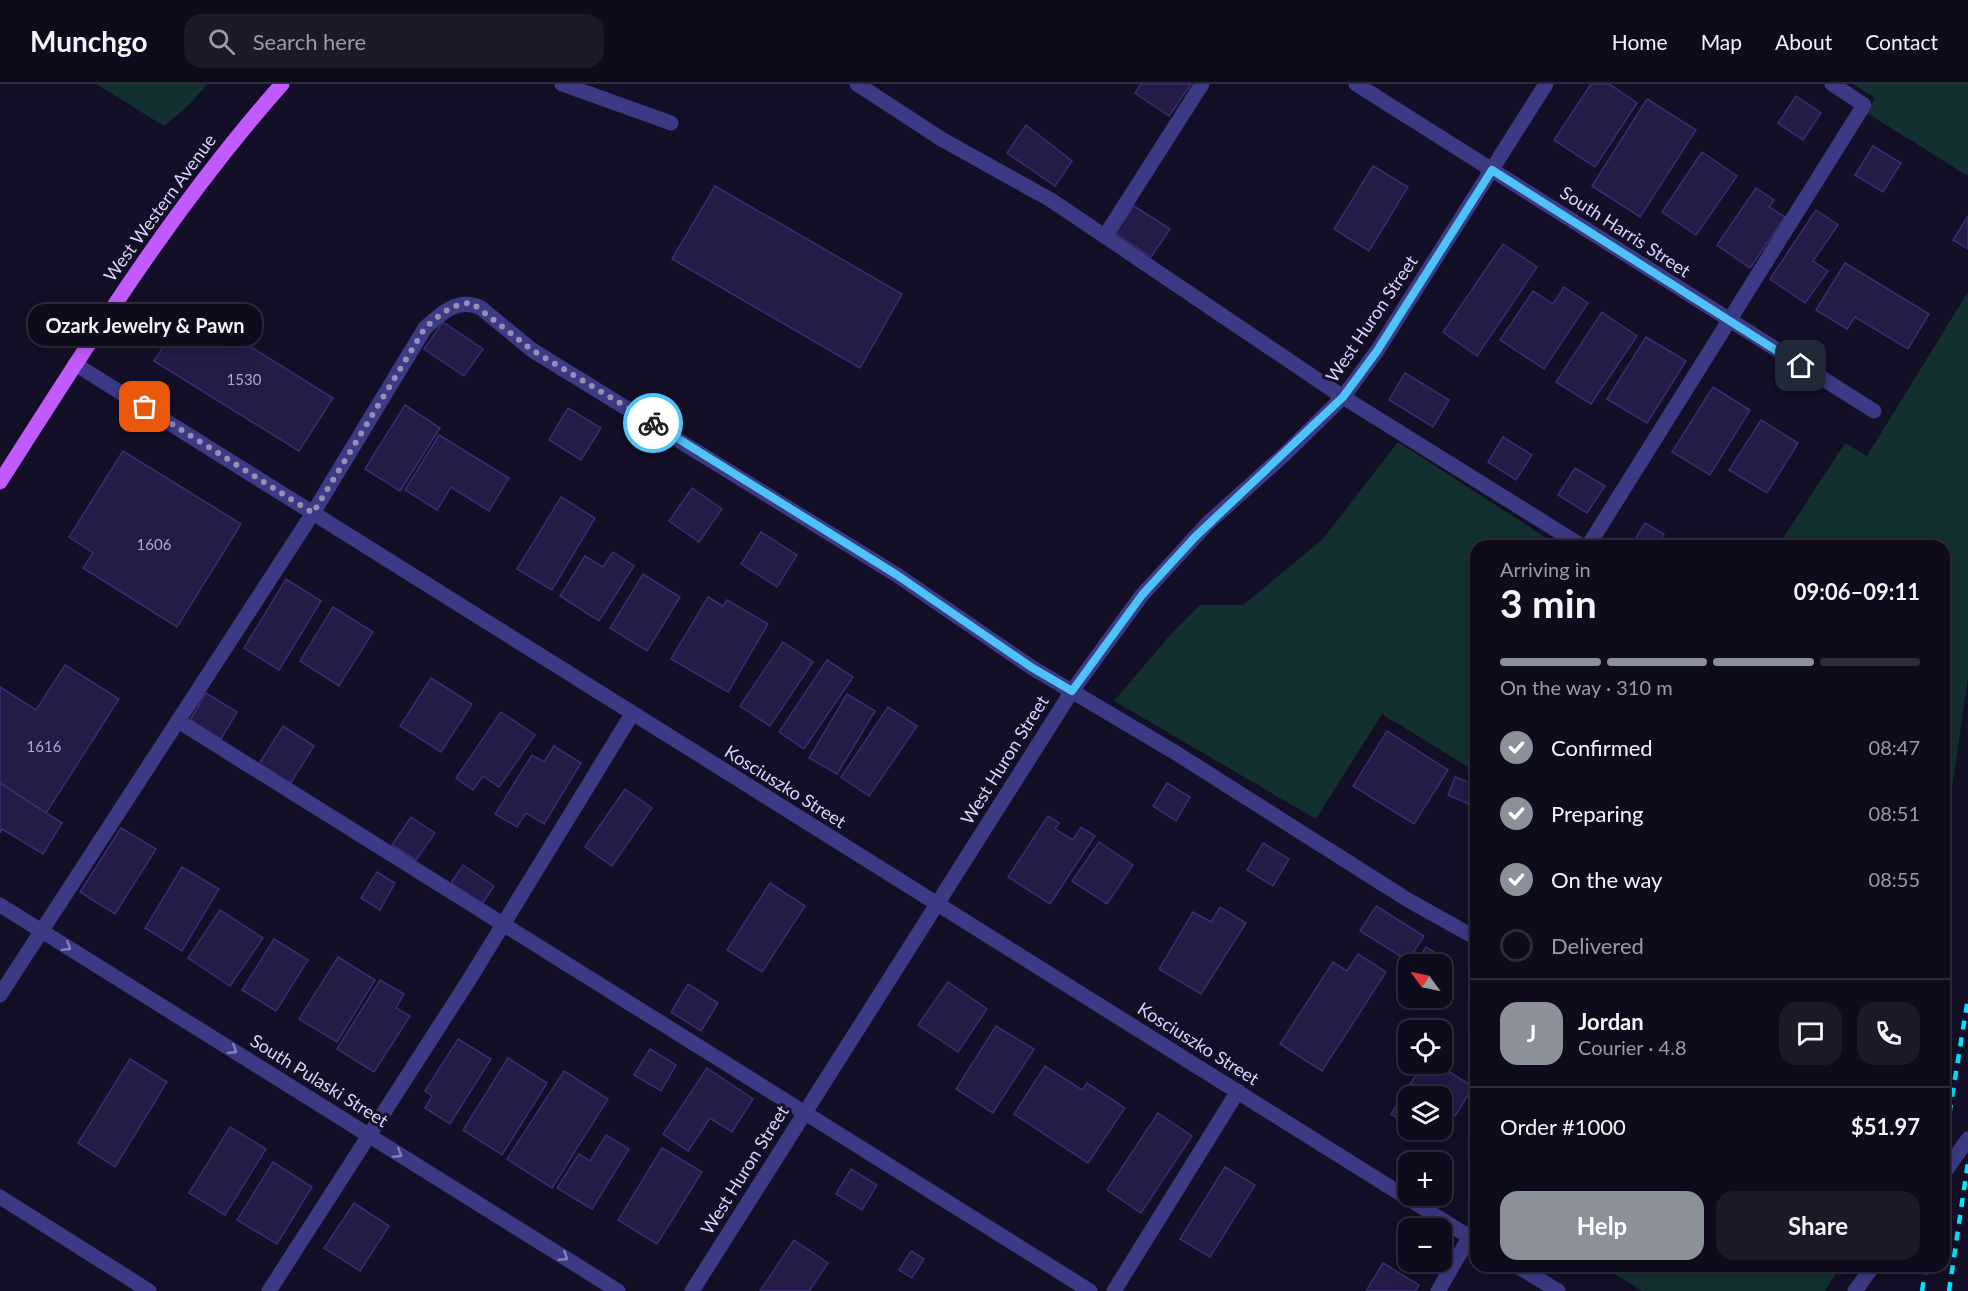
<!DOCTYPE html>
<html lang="en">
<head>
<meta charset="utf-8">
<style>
	:root { --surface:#0e0b1c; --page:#1c1929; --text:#f1f3f6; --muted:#9b9ba3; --line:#2e2b3b; --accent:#8c9099 }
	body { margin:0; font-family:Lato,sans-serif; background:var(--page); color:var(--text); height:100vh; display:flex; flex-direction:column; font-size:22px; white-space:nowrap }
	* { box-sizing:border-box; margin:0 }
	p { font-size:20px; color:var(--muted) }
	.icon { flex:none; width:33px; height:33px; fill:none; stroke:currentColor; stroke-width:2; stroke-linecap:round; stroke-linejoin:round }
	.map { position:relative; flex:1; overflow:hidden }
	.sheet { position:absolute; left:1470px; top:456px; width:480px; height:732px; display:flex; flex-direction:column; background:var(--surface); border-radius:18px; box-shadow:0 3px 15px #0003,0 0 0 2px var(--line) }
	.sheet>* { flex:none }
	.needle { width:39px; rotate:303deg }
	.fabs { position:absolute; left:1398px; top:870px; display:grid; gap:12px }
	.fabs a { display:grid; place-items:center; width:54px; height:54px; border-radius:12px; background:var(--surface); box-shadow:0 3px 15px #0003,0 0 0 2px var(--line); font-size:30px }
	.pin { position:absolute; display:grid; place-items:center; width:51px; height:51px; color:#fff; margin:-26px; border-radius:12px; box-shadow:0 3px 9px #0006 }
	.courier { position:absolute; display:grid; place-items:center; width:60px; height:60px; margin:-30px; border:4px solid #4fc3f7; border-radius:50%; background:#fff; color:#222; box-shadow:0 2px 8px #0007 }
	.bubble { position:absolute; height:42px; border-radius:18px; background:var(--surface); box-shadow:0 3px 15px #0003,0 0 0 2px var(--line); font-size:20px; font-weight:700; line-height:42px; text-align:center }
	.headline em { font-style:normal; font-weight:700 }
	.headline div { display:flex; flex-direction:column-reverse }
	.headline { display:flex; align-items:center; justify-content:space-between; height:102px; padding:0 30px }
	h1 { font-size:39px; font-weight:700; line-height:45px }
	.bar { display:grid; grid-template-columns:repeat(4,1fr); gap:9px 6px; align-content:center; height:72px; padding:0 30px }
	.bar i { height:8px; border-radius:4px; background:var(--line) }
	.bar .active { background:var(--accent) }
	.bar p { grid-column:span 4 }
	.line { display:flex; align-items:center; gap:15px; padding:0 30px; border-top:2px solid var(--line) }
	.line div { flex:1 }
	.round { display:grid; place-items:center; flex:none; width:63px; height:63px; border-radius:18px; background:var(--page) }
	ol { padding:0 30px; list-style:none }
	li { display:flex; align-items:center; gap:18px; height:66px }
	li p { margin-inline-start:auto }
	li .icon { padding:6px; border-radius:50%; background:var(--accent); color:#fff; stroke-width:4 }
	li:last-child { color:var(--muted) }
	li i { width:33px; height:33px; border:3px solid var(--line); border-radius:50% }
	.cta { display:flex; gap:12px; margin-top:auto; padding:12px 30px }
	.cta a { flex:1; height:69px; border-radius:18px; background:var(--accent); color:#fff; font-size:24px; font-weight:700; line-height:69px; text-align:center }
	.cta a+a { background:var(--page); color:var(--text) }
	header { display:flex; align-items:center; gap:36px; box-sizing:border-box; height:84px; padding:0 30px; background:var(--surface); border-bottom:2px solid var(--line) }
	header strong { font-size:28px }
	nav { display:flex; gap:33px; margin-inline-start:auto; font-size:21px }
	.search { width:420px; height:54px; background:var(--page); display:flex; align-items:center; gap:15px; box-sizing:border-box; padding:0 21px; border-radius:18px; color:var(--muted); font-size:22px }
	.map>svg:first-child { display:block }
	.green { fill:#12302f }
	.building { fill:#241b47; stroke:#3b2d73; stroke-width:1.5 }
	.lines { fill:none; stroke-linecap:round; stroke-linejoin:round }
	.minor { stroke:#3d3a85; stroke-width:15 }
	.major { stroke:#c25bff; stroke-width:15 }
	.rail { stroke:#00e5ff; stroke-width:4.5; stroke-dasharray:9 8; stroke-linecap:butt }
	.oneway { stroke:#837fbc }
	.done { stroke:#948fb3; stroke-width:6; stroke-dasharray:0 10.8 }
	.route { stroke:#4fc3f7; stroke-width:8 }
	.labels { text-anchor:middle; stroke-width:6; stroke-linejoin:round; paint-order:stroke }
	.number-label { font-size:15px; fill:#aca6d1 }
	.street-label { font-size:18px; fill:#d9d4ff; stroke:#130f26 }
</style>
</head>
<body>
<header>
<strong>Munchgo</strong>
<div class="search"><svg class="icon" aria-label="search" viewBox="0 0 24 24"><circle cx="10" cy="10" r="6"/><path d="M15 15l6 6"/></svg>Search here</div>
<nav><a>Home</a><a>Map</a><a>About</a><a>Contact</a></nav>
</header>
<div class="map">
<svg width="1968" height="1207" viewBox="0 0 1968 1207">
	<rect width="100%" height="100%" fill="#130f26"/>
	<g class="green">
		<path d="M96 0H207L191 19 164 42Z"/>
		<path d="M1853 0H1968V92L1867 29 1875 14Z"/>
		<path d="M1968 208V593L1944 760V462H1778L1845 359 1867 372Z"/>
		<path d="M1398 358 1559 462H1476V688L1382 630 1316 735 1114 617 1171 550 1200 521H1243L1322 456Z"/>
		<path d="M1602 1182H1841L1825 1207H1642Z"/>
	</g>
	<g class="building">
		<path d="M1141 0H1191L1169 32 1135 9Z"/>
		<path d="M1591 0H1609L1637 19 1595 83 1554 56Z"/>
		<path d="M1796 12 1821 29 1803 56 1778 39Z"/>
		<path d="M1647 15 1696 46 1640 133 1592 102Z"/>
		<path d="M1026 41 1072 77 1055 102 1007 69Z"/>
		<path d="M1873 62 1901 79 1883 108 1855 91Z"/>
		<path d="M1702 68 1737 92 1696 151 1662 128Z"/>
		<path d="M1373 82 1408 103 1369 167 1334 145Z"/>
		<path d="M715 102 902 210 860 284 672 175Z"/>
		<path d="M1756 104 1774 116 1769 123 1785 133 1750 184 1717 161Z"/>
		<path d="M1134 122 1170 145 1151 173 1115 149Z"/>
		<path d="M1816 126 1838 141 1813 177 1828 187 1805 219 1770 195Z"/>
		<path d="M1968 132V165L1953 156Z"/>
		<path d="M1503 160 1537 183 1477 272 1443 248Z"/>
		<path d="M1845 179 1929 230 1908 265 1855 233 1847 245 1816 226Z"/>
		<path d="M1564 203 1588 219 1544 285 1500 256 1533 207 1553 220Z"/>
		<path d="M188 224 333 314 299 367 154 277Z"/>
		<path d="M1602 228 1637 252 1591 320 1556 298Z"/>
		<path d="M443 238 483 265 464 292 424 265Z"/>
		<path d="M1646 253 1686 277 1647 339 1607 315Z"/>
		<path d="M1405 289 1449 316 1433 343 1389 316Z"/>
		<path d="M1713 303 1750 326 1710 391 1672 368Z"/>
		<path d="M405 321 440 344 400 407 365 385Z"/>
		<path d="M568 324 601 344 581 376 549 356Z"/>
		<path d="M1761 336 1798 359 1767 409 1729 386Z"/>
		<path d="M439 351 509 394 489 427 451 403 437 426 405 406Z"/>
		<path d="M1503 353 1532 371 1516 396 1488 378Z"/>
		<path d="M123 367 241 440 177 543 83 484 93 469 69 453Z"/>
		<path d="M1575 384 1605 402 1587 429 1558 411Z"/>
		<path d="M692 404 722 425 699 458 669 437Z"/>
		<path d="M561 413 595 434 552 506 517 485Z"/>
		<path d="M1645 439 1664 450 1657 462H1631Z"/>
		<path d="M761 448 797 471 777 503 741 480Z"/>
		<path d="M613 468 634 482 599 537 560 512 585 472 603 483Z"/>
		<path d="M643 490 680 513 647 567 610 544Z"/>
		<path d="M286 495 321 517 279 586 244 564Z"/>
		<path d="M708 513 723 522 727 516 768 540 728 608 671 575Z"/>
		<path d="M333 523 373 548 339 602 300 577Z"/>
		<path d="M783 558 813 578 770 642 740 622Z"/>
		<path d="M827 576 853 593 804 665 779 648Z"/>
		<path d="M65 581 119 615 46 729 0 699V603L36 626Z"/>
		<path d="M431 594 472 620 441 668 400 642Z"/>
		<path d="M206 609 237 628 221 655 190 636Z"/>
		<path d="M847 610 875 627 837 690 809 674Z"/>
		<path d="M888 623 917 642 869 712 841 693Z"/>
		<path d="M501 628 535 651 499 703 483 692 473 706 456 694Z"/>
		<path d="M283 642 314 662 290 700 259 680Z"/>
		<path d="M1387 647 1448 686 1414 740 1353 702Z"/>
		<path d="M554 662 581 679 544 740 526 729 517 743 495 730 532 671 544 678Z"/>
		<path d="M1455 693 1476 701V723L1448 711Z"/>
		<path d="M0 699 62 739 43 770 2 745 0 749Z"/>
		<path d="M1167 699 1190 713 1176 737 1153 722Z"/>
		<path d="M625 705 652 724 612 782 585 763Z"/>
		<path d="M1048 732 1059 739 1055 745 1073 756 1081 743 1095 752 1050 820 1008 793Z"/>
		<path d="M411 733 435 749 416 776 392 761Z"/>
		<path d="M121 744 156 765 115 830 80 808Z"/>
		<path d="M1099 758 1133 781 1107 820 1072 797Z"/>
		<path d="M1263 759 1289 775 1273 802 1247 786Z"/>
		<path d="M463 781 494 802 482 820 451 799Z"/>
		<path d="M182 783 219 805 182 867 145 844Z"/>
		<path d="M377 788 395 799 380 826 361 814Z"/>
		<path d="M770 799 805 822 762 888 727 866Z"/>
		<path d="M1376 822 1424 852 1408 877 1360 847Z"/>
		<path d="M1220 823 1246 839 1201 910 1159 885 1193 828 1211 838Z"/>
		<path d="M220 826 263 854 230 902 188 874Z"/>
		<path d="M274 855 308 876 276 927 242 906Z"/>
		<path d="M1426 863 1449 877 1442 889V880H1415Z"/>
		<path d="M1358 870 1386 888 1322 987 1280 960 1333 878 1347 887Z"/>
		<path d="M338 873 375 896 337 958 299 935Z"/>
		<path d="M380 896 404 910 396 924 410 932 374 988 337 965Z"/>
		<path d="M948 898 987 925 958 968 918 941Z"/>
		<path d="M688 900 718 919 701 947 671 928Z"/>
		<path d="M996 942 1034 965 993 1029 956 1005Z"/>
		<path d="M458 955 491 975 450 1040 425 1024 432 1012 425 1007Z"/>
		<path d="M650 965 676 981 661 1007 634 991Z"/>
		<path d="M1442 971 1450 977 1445 985 1473 1003 1455 1032 1448 1028 1442 1039V1012H1408V1042L1391 1030 1423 980H1442Z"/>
		<path d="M508 974 547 999 502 1071 463 1046Z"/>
		<path d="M130 975 167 998 115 1083 78 1059Z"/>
		<path d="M1045 982 1082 1006 1087 999 1125 1024 1088 1079 1014 1030Z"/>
		<path d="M707 984 753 1015 732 1048 710 1034 688 1067 663 1050Z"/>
		<path d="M564 987 608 1015 552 1104 507 1075Z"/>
		<path d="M1158 1029 1192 1052 1141 1129 1107 1106Z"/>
		<path d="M230 1043 266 1065 225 1131 189 1109Z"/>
		<path d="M1414 1046H1437L1431 1056Z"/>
		<path d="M606 1051 629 1065 592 1125 557 1104 579 1070 590 1077Z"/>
		<path d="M662 1064 702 1088 657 1160 618 1136Z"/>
		<path d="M273 1078 312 1103 277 1160 237 1136Z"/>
		<path d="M1225 1083 1255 1101 1210 1173 1180 1155Z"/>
		<path d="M851 1085 877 1101 862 1126 836 1110Z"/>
		<path d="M354 1119 389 1142 360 1187 324 1164Z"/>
		<path d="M794 1156 828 1179 809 1207H760Z"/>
		<path d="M911 1167 924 1175 912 1194 899 1186Z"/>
		<path d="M1383 1179 1419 1201 1415 1207H1366Z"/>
	</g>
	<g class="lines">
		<g class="minor">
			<path d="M562 0 671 39"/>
			<path d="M857 0 943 56 1051 116 1343 313 1582 462"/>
			<path d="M1356 0 1874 327"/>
			<path d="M1105 152 1202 0"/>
			<path d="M75 280 1476 1157"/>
			<path d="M1588 462 1864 21 1832 0"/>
			<path d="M178 637 1090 1207"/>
			<path d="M0 821 618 1207"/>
			<path d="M0 911 313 429 425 244C441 229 459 213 481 224L532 266 897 491 1031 583 1176 669 1408 816 1476 854"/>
			<path d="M1944 1089 1968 1055"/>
			<path d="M0 1113 149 1207"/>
			<path d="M1517 1182 1558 1207"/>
			<path d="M269 1207 469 896 632 630"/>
			<path d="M692 1207 1072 607 1142 511 1208 439 1285 370 1343 313 1377 267 1546 0"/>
			<path d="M1114 1207 1238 1007"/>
			<path d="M1438 1207 1476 1142"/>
			<path d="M1855 1207 1873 1182"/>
		</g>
		<path class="major" d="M0 398C88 260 173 123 282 0"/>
		<g class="rail">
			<path d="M1944 1063 1968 914"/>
			<path d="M1922 1207 1926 1182"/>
			<path d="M1949 1207 1968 1078"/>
		</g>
	</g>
	<defs><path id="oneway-chevron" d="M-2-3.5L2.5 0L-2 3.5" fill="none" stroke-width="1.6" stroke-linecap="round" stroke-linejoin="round" transform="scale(1.5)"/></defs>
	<g class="oneway">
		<use href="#oneway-chevron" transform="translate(67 863) rotate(32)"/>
		<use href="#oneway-chevron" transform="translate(233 966) rotate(32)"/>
		<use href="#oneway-chevron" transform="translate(398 1070) rotate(32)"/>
		<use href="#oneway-chevron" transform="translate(564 1173) rotate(32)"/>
	</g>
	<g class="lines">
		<path class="done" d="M145 323 313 429 425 244C439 231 453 219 472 219L532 266 653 339"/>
		<path class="route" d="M653 339 897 491 1031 583 1072 607 1142 511 1195 453 1343 313 1377 267 1492 86 1801 282"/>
	</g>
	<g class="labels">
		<g class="number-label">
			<text x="244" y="301">1530</text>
			<text x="154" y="466">1606</text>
			<text x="44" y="668">1616</text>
		</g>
		<g class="street-label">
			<text transform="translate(160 124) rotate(-54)" y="6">West Western Avenue</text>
			<text transform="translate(1625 148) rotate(33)" y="6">South Harris Street</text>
			<text transform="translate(1372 235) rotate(-56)" y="6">West Huron Street</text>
			<text transform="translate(1005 676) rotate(-58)" y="6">West Huron Street</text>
			<text transform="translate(785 703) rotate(32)" y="6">Kosciuszko Street</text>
			<text transform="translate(1198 960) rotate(32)" y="6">Kosciuszko Street</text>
			<text transform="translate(319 997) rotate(32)" y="6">South Pulaski Street</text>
			<text transform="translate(745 1086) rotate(-58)" y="6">West Huron Street</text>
		</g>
	</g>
</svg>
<div class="fabs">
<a><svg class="needle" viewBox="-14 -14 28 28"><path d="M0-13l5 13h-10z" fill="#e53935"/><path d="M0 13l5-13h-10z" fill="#9b9ba3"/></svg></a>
<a><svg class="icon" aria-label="locate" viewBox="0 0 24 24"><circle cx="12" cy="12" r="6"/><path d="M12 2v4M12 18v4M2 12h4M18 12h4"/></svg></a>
<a><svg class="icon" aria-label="layers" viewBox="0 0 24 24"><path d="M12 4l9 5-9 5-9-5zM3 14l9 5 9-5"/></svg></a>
<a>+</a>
<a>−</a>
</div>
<div class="pin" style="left:145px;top:323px;background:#ea580c"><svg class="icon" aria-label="bag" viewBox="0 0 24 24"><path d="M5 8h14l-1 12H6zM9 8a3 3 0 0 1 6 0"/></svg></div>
<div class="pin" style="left:1801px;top:282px;background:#1f2937"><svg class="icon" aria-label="home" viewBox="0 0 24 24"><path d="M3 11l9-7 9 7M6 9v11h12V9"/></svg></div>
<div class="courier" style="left:653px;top:339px"><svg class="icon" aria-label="bike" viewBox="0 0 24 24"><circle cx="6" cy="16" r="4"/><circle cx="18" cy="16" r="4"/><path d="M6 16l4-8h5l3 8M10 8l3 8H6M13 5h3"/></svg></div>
<div class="bubble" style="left:28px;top:220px;width:234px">Ozark Jewelry &amp; Pawn</div>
<section class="sheet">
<div class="headline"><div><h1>3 min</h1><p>Arriving in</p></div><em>09:06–09:11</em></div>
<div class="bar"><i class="active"></i><i class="active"></i><i class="active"></i><i></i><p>On the way · 310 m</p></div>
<ol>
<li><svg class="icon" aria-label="check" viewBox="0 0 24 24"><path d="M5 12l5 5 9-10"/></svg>Confirmed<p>08:47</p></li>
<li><svg class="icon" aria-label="check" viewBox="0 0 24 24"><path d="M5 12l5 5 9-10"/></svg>Preparing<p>08:51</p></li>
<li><svg class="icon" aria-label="check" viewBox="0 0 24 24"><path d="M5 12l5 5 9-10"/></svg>On the way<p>08:55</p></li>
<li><i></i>Delivered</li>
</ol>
<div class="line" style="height:108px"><b class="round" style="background:var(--accent);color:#fff">J</b><div><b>Jordan</b><p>Courier · 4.8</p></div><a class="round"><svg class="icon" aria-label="chat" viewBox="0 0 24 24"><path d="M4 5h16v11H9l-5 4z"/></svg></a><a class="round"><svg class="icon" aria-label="phone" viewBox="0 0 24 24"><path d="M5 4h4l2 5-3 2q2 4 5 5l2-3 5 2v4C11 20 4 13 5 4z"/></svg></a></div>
<div class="line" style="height:78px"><div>Order #1000</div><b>$51.97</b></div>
<div class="cta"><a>Help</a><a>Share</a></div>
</section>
</div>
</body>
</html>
